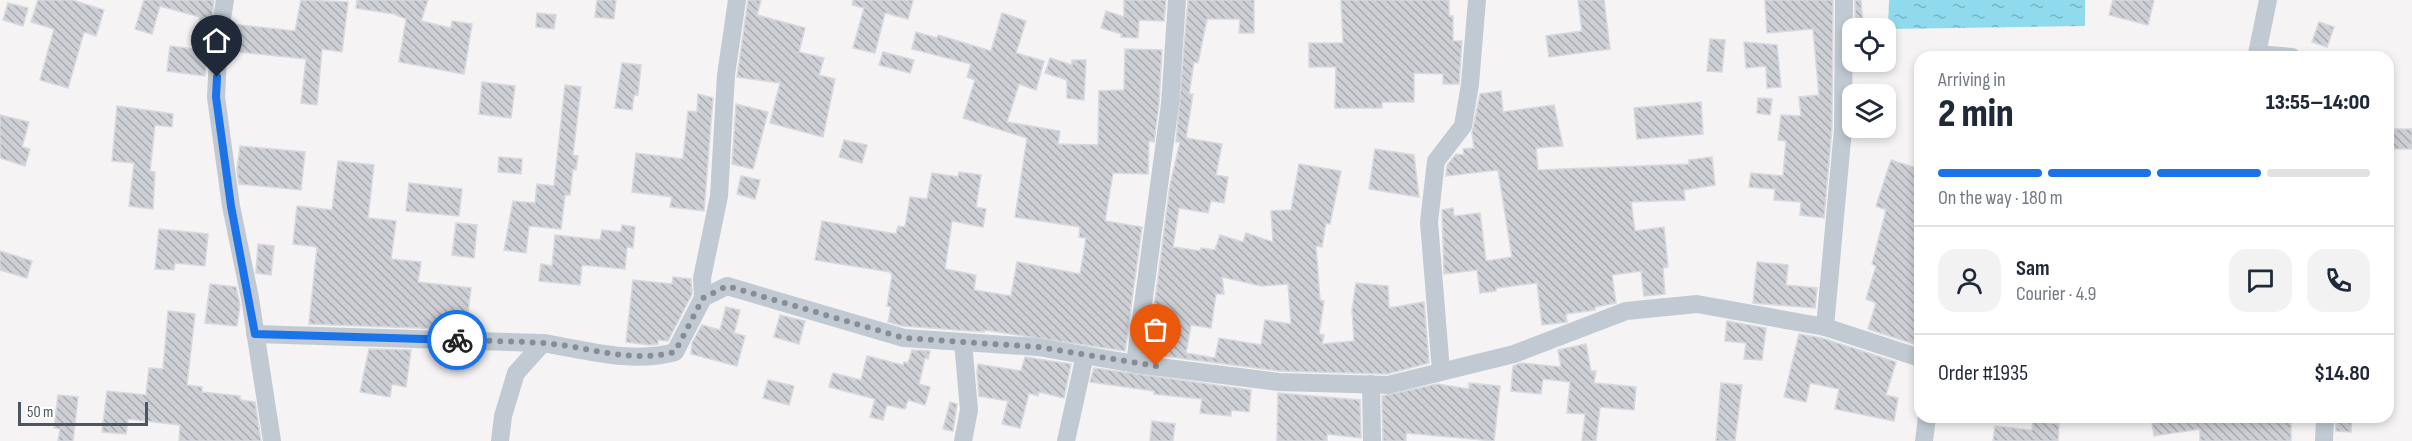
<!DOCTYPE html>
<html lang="en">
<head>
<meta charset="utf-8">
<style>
	:root { --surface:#fff; --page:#f2f2f3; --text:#1f2937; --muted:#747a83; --line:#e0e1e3; --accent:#1a73e8 }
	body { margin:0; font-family:"Sofia Sans Condensed",sans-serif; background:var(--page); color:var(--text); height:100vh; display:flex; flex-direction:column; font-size:22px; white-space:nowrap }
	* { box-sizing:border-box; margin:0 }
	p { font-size:20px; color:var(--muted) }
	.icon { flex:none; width:33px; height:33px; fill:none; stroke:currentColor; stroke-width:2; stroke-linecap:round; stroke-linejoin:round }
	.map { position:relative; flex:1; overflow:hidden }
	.panel { position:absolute; left:1914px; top:51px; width:480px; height:372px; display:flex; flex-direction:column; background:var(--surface); border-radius:18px; box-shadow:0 3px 9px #0003 }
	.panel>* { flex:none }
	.tools { position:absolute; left:1842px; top:18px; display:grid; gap:12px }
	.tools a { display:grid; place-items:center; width:54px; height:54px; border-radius:12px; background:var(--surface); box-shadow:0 3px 9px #0003; font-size:30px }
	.scale { position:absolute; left:18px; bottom:15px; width:130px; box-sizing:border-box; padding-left:6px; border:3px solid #4a5661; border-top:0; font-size:16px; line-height:21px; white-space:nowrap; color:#4a5661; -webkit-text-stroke:4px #fff; paint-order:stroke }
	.pin { position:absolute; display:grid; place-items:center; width:51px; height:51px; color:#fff; margin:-62px -26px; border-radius:50% 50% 50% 0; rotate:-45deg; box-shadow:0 0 6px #0007 }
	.pin .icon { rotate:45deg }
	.courier { position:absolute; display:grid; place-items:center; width:60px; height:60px; margin:-30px; border:4px solid #1a73e8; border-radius:50%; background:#fff; color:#222; box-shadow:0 2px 8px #0007 }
	.overview em { font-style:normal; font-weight:800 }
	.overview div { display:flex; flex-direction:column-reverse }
	.overview { display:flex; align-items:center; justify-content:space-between; height:102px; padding:0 24px }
	h1 { font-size:39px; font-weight:800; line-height:45px }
	.bar { display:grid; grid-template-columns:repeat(4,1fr); gap:9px 6px; align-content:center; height:72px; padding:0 24px }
	.bar i { height:8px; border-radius:4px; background:var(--line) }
	.bar .selected { background:var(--accent) }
	.bar p { grid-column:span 4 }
	.line { display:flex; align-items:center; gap:15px; padding:0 24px; border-top:2px solid var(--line) }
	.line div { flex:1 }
	.round { display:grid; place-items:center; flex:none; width:63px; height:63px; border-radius:18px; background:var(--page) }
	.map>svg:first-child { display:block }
	.water { fill:url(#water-ripples) }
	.building { fill:url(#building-back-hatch); stroke:#d7d9de; stroke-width:1.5; fill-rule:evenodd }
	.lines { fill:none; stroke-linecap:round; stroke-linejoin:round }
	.minor { stroke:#c1cad2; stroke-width:18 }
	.done { stroke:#868d94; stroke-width:6; stroke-dasharray:0 10.8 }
	.route { stroke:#1a73e8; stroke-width:8 }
</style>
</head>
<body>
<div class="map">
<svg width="2412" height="441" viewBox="0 0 2412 441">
	<defs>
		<pattern id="water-ripples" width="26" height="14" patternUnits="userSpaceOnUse" patternTransform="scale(1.5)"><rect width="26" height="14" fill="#90daee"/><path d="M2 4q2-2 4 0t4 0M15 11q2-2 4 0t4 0" fill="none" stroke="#78b4c4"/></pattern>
		<pattern id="building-back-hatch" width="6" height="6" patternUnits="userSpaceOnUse" patternTransform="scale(1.5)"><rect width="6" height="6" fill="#cdcfd5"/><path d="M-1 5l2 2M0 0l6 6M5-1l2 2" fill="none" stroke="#a8abb0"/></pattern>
	</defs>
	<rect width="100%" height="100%" fill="#f5f3f3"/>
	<path class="water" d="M1889 0H2085V26L1888 29Z"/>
	<g class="building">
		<path d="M38 0H72L104 10 96 36 84 32 68 88 40 80 54 29 31 22Z"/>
		<path d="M144 0H214L205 76 167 71 170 46 195 49 200 17 160 6 152 34 135 29Z"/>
		<path d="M301 0 348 2 342 52 322 49 317 105 301 103 306 59 230 51 232 24 295 31Z"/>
		<path d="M357 0H428L421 21 451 28 452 21 472 24 464 74 399 62 406 19 394 14 356 8Z"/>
		<path d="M597 0H616L614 19 595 17Z"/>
		<path d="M748 0H761L757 15 805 28 799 52 824 58 819 75 835 79 823 137 770 123 780 83 737 77Z"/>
		<path d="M853 0H913L908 19 885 13 875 53 853 48 864 8 852 5Z"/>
		<path d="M1124 0H1166L1164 21 1139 20 1138 38 1121 37 1122 34 1101 28 1106 11 1124 17Z"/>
		<path d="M1188 0H1254V33H1239L1240 19H1207L1198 63 1194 62 1189 94H1193L1186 138 1222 144 1216 175 1228 177 1224 203 1211 201 1208 213 1179 208 1173 247 1200 251 1201 248 1215 250 1220 235 1243 242 1246 233 1273 242 1271 211 1291 210 1299 164 1341 171 1330 224 1326 223 1322 247 1316 246 1320 300 1324 301 1319 334 1324 335 1322 344 1354 341 1352 310 1356 283 1388 286 1389 308 1424 302 1429 363 1387 374 1280 371 1148 354 1170 185 1180 142H1176ZM1222 277 1261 286 1288 284 1291 324 1265 320 1261 345 1219 338 1215 358 1186 353 1191 325 1211 328 1216 294H1224Z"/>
		<path d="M1341 0H1449V16H1453V41H1462L1459 84H1443V74L1414 73V102H1382V108H1335L1336 67H1309V43H1343Z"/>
		<path d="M1578 0H1604L1610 49 1549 57 1546 36 1582 31Z"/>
		<path d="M1765 0H1833L1832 128 1824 218 1800 215 1801 202 1774 200 1775 189 1749 187 1751 173 1783 176 1786 141 1778 140 1781 115 1801 116 1799 97 1819 95 1813 29 1767 33Z"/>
		<path d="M1855 0H1861L1863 25H1855Z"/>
		<path d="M2113 0H2154L2148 25 2109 15Z"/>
		<path d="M8 3 28 8 23 26 3 20Z"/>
		<path d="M537 13 556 15 554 29 536 27Z"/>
		<path d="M1002 13 1026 21 1016 53 1044 61 1036 90 1019 84 1007 122 1060 131 1058 144 1098 145 1099 91 1124 90 1125 49 1162 50 1159 103 1154 142 1149 141 1148 174 1113 173 1105 221 1142 227 1125 351 985 330 984 332 903 326 888 322 891 307 887 306 892 275 890 272 815 260 822 221 896 234 898 226 905 227 910 197 927 199 932 173 958 177 959 172 981 175 976 207 986 209 983 227 952 221 945 269 976 275 974 290 1011 296 1017 262 1080 274 1086 238 1079 237 1080 227 1015 217 1027 138 963 118 975 80 967 77 971 64 912 49 916 32 937 38 938 35 991 51Z"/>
		<path d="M2319 22 2334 27 2327 47 2312 42Z"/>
		<path d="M1710 39 1725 40 1722 72 1707 71Z"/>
		<path d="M1744 42 1777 45 1781 87 1767 88 1766 66 1746 68Z"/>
		<path d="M883 52 914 60 910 73 879 65Z"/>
		<path d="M1050 58 1072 65V60H1086L1084 100 1067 98V80L1045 73Z"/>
		<path d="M622 63 641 65 638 95H634L632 110 615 108Z"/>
		<path d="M482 82 515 86 511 118 479 114Z"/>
		<path d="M565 85 581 87 573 155 578 156 576 170 573 169 570 195H565L561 229 529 226 526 253 504 250 513 201 535 203 537 184 554 186Z"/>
		<path d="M1501 91 1503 112 1554 105 1563 146 1536 148 1538 170 1689 164V160L1712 157 1715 185 1684 190 1685 200 1631 202 1635 231 1664 227 1668 267 1663 268 1665 294 1644 296 1641 271 1612 275 1616 303 1595 307V310L1566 314 1567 322 1542 325 1537 283 1496 288V291L1480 293 1477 270 1444 274 1442 210 1453 208 1454 216 1480 213 1486 261 1512 257 1498 170 1446 176 1447 165 1456 154 1464 155 1463 149 1474 148 1472 133 1480 94Z"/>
		<path d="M698 94 713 98 704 211 670 207 672 197 632 192 636 153 683 159 688 111 697 112Z"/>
		<path d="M1758 98 1772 99 1770 115 1757 113Z"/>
		<path d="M1701 102 1703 134 1637 139 1634 108Z"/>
		<path d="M736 104 768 112 753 169 732 164Z"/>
		<path d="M117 106 173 114 172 127 155 125 150 171 155 172 153 209 129 206 134 163 112 161Z"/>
		<path d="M0 115 29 122 22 147 30 149 25 166 0 158Z"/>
		<rect x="2390" y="129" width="22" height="20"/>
		<path d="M844 140 867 145 862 163 839 157Z"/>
		<path d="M240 146 305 152 301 190 239 184 237 170Z"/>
		<path d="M1375 149 1414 155 1419 197 1369 189Z"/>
		<path d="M499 157 522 159 521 174 498 172Z"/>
		<path d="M1891 160 1920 169V346L1868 329 1876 303 1866 299 1876 266 1872 264 1886 210 1876 206Z"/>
		<path d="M338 161 374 165 368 218 396 221 391 259 421 262 418 282 471 288 467 321 474 322 473 330 309 324 317 247 293 244 297 206 332 210Z"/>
		<path d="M741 176 760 180 755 199 737 194Z"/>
		<path d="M409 183 462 189 459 216 406 211Z"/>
		<path d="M456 223 477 225 474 258 452 255Z"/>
		<path d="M622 225 635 227 633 248 627 247 625 269 582 265 580 285 539 281 541 264 552 266 555 235 600 240 602 230 621 232Z"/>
		<path d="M159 229 208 234 205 266 175 263 174 270 155 269Z"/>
		<path d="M258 244 274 246 271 275 256 273Z"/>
		<path d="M0 251 32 261 27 278 0 270Z"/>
		<path d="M1757 262 1788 265 1786 285 1817 288 1815 308 1753 303Z"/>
		<path d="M673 277 691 279 692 294 668 341 658 340V344L650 345 626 342 633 280 672 284Z"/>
		<path d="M210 284 236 287 240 305 237 326 205 323Z"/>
		<path d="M726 307 740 310 734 333 745 336 737 366 691 354 692 343 702 325 720 330Z"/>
		<path d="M168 311 195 314 187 385 202 387V392L240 396V400L255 402 261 441H179L180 425 128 419 126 434 102 432 107 391 146 395 149 368 163 369Z"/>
		<path d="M780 315 805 321 799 344 774 337Z"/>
		<path d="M1727 321 1766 328 1762 360 1744 359 1746 343 1725 341Z"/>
		<path d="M1799 334 1822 338 1896 362 1886 395 1898 398 1894 421 1835 409 1839 389 1810 383 1806 402 1784 397Z"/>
		<path d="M1586 344 1591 371H1596L1594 383 1636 387 1634 410 1600 407 1596 441H1582L1585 414 1567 413 1570 382 1543 379 1541 394 1511 391 1513 366 1521 363 1561 367 1558 350Z"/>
		<path d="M369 349 411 350 406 387 392 384 390 397 360 392Z"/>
		<path d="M912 350 930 351 928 359 925 358 919 384 930 387 925 405 908 400 905 409 887 405 883 420 870 417 875 399 829 387 833 373 861 380 867 356 903 365 904 362 908 363Z"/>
		<path d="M1025 357 1071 364 1064 398 1039 392 1038 396 1029 393 1020 428 1002 424 1008 401 979 396 977 372 978 364 1021 371Z"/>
		<path d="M1094 368 1251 390 1249 412 1231 410V416L1200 413 1202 399 1154 394V391L1090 382Z"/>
		<path d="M768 380 794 386 789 405 763 398Z"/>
		<path d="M1469 383 1500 386 1494 441 1406 433V441H1383L1382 396 1437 384 1469 389Z"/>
		<path d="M1721 383 1742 385 1735 441H1716Z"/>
		<path d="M1278 393 1360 400 1361 438 1327 434V441H1277Z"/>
		<path d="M58 395 78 397 73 441H58L60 429 54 428Z"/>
		<path d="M950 402 957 404 953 431 943 429Z"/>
		<path d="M2151 417H2291V441H2200V429L2154 436Z"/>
		<path d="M2336 417H2352L2351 432 2336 431Z"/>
		<path d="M1152 421 1175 424 1173 441H1150Z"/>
		<path d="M2033 421 2059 424 2058 441H1993L1995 426 2032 430Z"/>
	</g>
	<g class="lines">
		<g class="minor">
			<path d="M225 0 219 37 216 97 231 206 250 298 272 441"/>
			<path d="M2268 0 2257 54 2292 57"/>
			<path d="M703 298 702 278 719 196 726 75 737 0"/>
			<path d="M1825 327 1843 129 1844 0"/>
			<path d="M255 334 543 343"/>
			<path d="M963 342 969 410 963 441"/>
			<path d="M1135 364 1170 104 1177 0"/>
			<path d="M1441 371 1429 222 1436 161 1463 126 1470 84 1477 0"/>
			<path d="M1371 384 1372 441"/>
			<path d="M500 441 503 416 516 373 543 343C586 350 632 364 675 352L703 298 727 286 904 338 1038 347 1135 364 1279 382 1388 385 1514 354 1626 311 1697 304 1825 327 1920 358"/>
			<path d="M1066 441 1085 355"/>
			<path d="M1924 441 1927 417"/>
			<path d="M2324 441 2325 417"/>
		</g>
	</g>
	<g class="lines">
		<path class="done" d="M457 340C485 341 514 341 542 343 587 346 630 364 675 352L703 298 727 286 904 338 1038 347 1156 366"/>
		<path class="route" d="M217 77 216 97 231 206 255 334 457 340"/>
	</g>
</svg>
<div class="tools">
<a><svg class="icon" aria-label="locate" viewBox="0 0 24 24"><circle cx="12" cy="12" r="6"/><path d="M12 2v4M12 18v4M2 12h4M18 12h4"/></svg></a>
<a><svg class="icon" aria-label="layers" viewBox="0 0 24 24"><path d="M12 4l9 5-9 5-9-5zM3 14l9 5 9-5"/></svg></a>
</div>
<div class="scale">50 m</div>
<div class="pin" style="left:1156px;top:366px;background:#ea580c"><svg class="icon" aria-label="bag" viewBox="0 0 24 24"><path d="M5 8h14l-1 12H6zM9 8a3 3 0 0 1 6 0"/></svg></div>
<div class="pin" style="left:217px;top:77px;background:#1f2937"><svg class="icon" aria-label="home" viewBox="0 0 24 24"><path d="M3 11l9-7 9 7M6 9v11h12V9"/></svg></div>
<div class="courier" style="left:457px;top:340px"><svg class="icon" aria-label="bike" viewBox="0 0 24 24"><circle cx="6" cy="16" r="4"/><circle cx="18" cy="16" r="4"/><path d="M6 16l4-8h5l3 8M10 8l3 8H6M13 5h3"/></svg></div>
<section class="panel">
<div class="overview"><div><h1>2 min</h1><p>Arriving in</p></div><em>13:55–14:00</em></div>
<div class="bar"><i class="selected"></i><i class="selected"></i><i class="selected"></i><i></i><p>On the way · 180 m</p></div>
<div class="line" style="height:108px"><a class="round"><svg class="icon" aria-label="person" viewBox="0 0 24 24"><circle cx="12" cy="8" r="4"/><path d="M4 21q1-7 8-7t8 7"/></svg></a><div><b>Sam</b><p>Courier · 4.9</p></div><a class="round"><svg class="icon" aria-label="chat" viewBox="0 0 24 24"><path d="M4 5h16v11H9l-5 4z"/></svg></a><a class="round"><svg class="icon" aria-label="phone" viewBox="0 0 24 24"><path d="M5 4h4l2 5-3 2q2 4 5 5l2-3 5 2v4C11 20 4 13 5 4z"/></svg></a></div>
<div class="line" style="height:78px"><div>Order #1935</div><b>$14.80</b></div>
</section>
</div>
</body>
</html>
